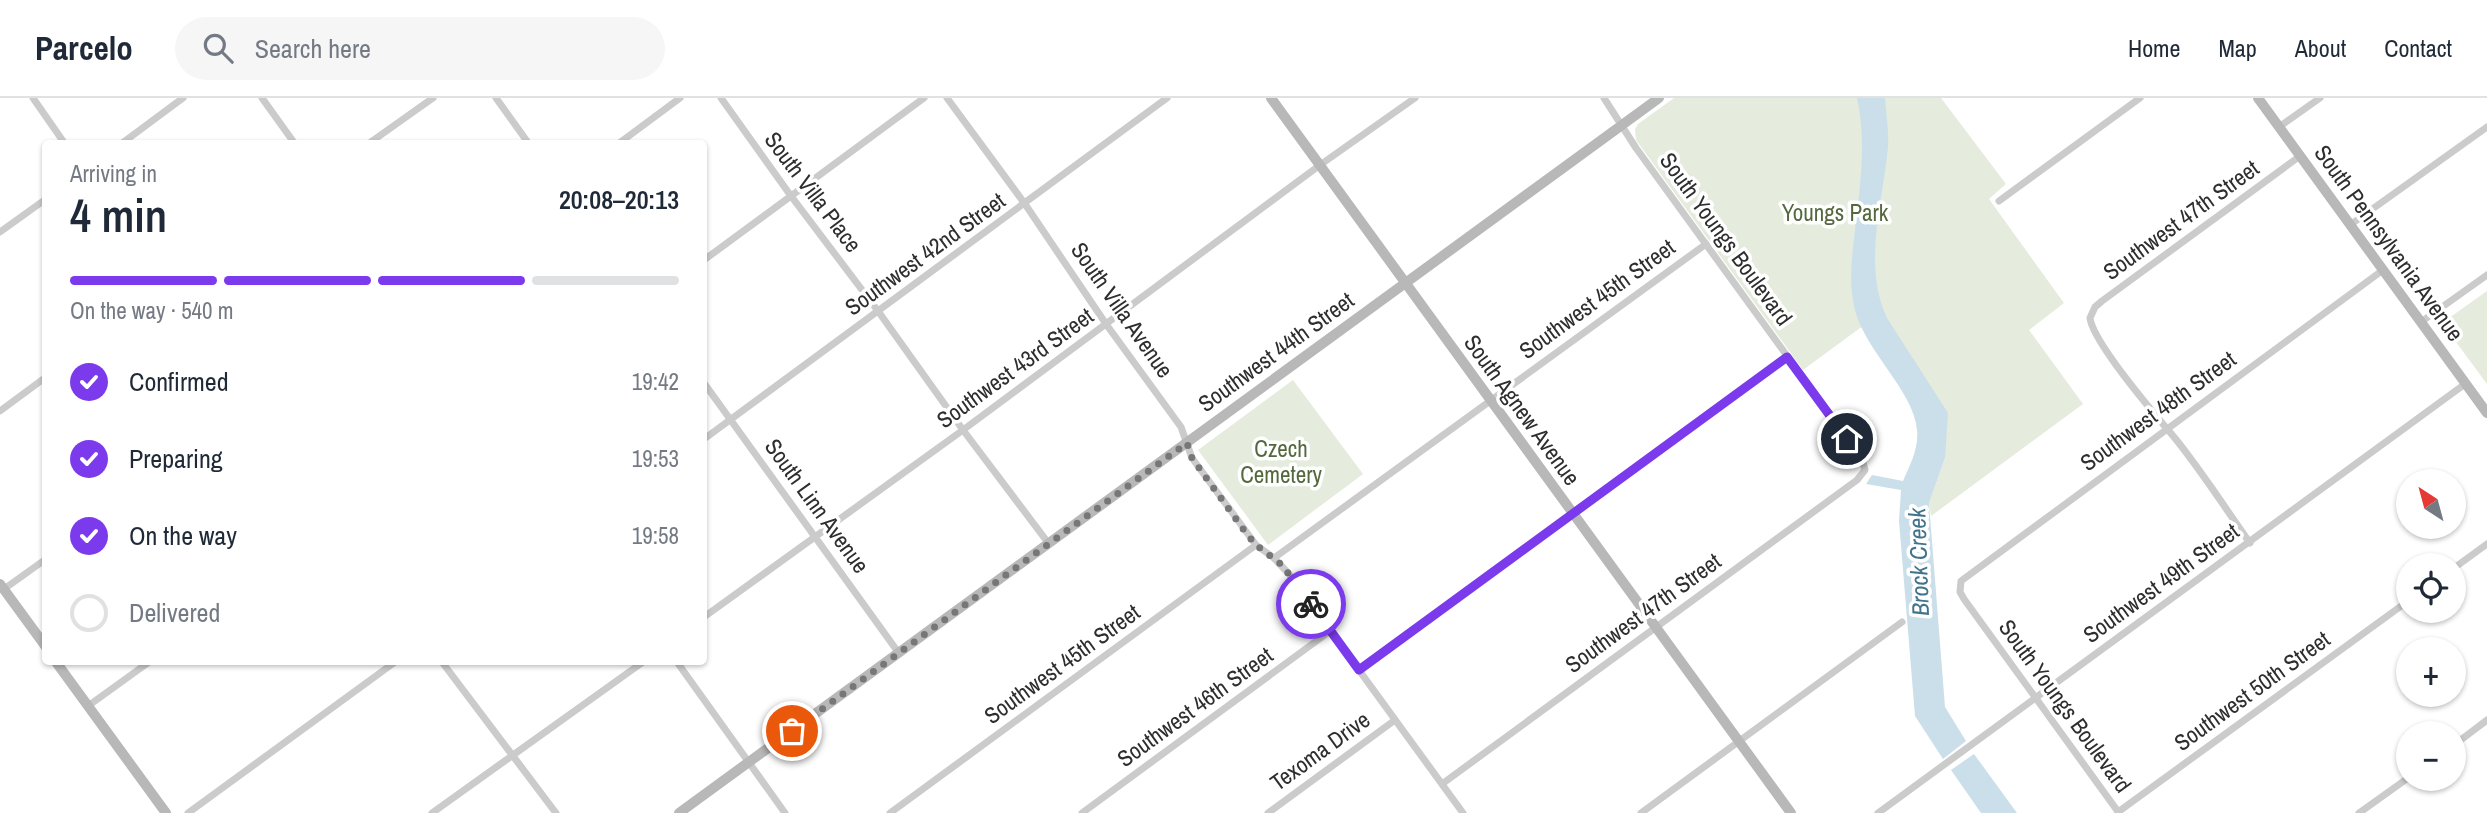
<!DOCTYPE html>
<html lang="en">
<head>
<meta charset="utf-8">
<style>
	:root { --surface:#fff; --page:#f6f6f7; --text:#1f2937; --muted:#747a83; --line:#e0e1e3; --accent:#7c3aed }
	body { margin:0; font-family:"Archivo Narrow",sans-serif; background:var(--page); color:var(--text); height:100vh; display:flex; flex-direction:column; font-size:26px; white-space:nowrap }
	* { box-sizing:border-box; margin:0 }
	p { font-size:23px; color:var(--muted) }
	.icon { flex:none; width:38px; height:38px; fill:none; stroke:currentColor; stroke-width:2; stroke-linecap:round; stroke-linejoin:round }
	.map { position:relative; flex:1; overflow:hidden }
	.sheet { position:absolute; left:42px; top:42px; width:665px; height:525px; display:flex; flex-direction:column; background:var(--surface); border-radius:7px; box-shadow:0 2px 5px #0004 }
	.sheet>* { flex:none }
	.needle { width:46px; rotate:324deg }
	.tools { position:absolute; left:2396px; top:371px; display:grid; gap:14px }
	.tools a { display:grid; place-items:center; width:70px; height:70px; border-radius:50%; background:var(--surface); box-shadow:0 2px 5px #0004; font-size:35px }
	.pin { position:absolute; display:grid; place-items:center; width:60px; height:60px; color:#fff; margin:-30px; border:4px solid #fff; border-radius:50%; box-shadow:0 2px 7px #0007 }
	.courier { position:absolute; display:grid; place-items:center; width:70px; height:70px; margin:-35px; border:5px solid #7c3aed; border-radius:50%; background:#fff; color:#222; box-shadow:0 2px 9px #0007 }
	.summary em { font-style:normal; font-weight:600 }
	.summary div { display:flex; flex-direction:column-reverse }
	.summary { display:flex; align-items:center; justify-content:space-between; height:119px; padding:0 28px }
	h1 { font-size:46px; font-weight:600; line-height:52px }
	.bar { display:grid; grid-template-columns:repeat(4,1fr); gap:10px 7px; align-content:center; height:84px; padding:0 28px }
	.bar i { height:9px; border-radius:5px; background:var(--line) }
	.bar .active { background:var(--accent) }
	.bar p { grid-column:span 4 }
	ol { padding:0 28px; list-style:none }
	li { display:flex; align-items:center; gap:21px; height:77px }
	li p { margin-inline-start:auto }
	li .icon { padding:7px; border-radius:50%; background:var(--accent); color:#fff; stroke-width:4 }
	li:last-child { color:var(--muted) }
	li i { width:38px; height:38px; border:4px solid var(--line); border-radius:50% }
	header { display:flex; align-items:center; gap:42px; box-sizing:border-box; height:98px; padding:0 35px; background:var(--surface); border-bottom:2px solid var(--line) }
	header strong { font-size:33px }
	nav { display:flex; gap:38px; margin-inline-start:auto; font-size:24px }
	.search { width:490px; height:63px; background:var(--page); display:flex; align-items:center; gap:18px; box-sizing:border-box; padding:0 24px; border-radius:38px; color:var(--muted); font-size:26px }
	.map>svg:first-child { display:block }
	.green { fill:#e5ebdd }
	.water { fill:#cadfea }
	.lines { fill:none; stroke-linecap:round; stroke-linejoin:round }
	.street { stroke:#cbcbcb; stroke-width:7 }
	.secondary { stroke:#b8b8b8; stroke-width:10 }
	.done { stroke:#777; stroke-width:7; stroke-dasharray:0 12.6 }
	.route { stroke:#7c3aed; stroke-width:9 }
	.labels { text-anchor:middle; stroke-width:7; stroke-linejoin:round; paint-order:stroke }
	.street-label { font-size:23px; fill:#2e2e2e; stroke:#fff }
	.park-label { font-size:23px; fill:#54683e; stroke:#fff }
	.water-label { font-size:24px; font-style:italic; fill:#41738c; stroke:#fff }
</style>
</head>
<body>
<header>
<strong>Parcelo</strong>
<div class="search"><svg class="icon" aria-label="search" viewBox="0 0 24 24"><circle cx="10" cy="10" r="6"/><path d="M15 15l6 6"/></svg>Search here</div>
<nav><a>Home</a><a>Map</a><a>About</a><a>Contact</a></nav>
</header>
<div class="map">
<svg width="2487" height="715" viewBox="0 0 2487 715">
	<rect width="100%" height="100%" fill="#fff"/>
	<g class="green">
		<path d="M1674 0H1941L2006 86 1989 101 2064 205 2029 232 2083 306 1931 418 1929 405 1945 360 1887 220 1860 230 1803 272 1636 42 1635 31 1638 26Z"/>
		<path d="M2487 193V286L2442 225Z"/>
		<path d="M1293 282 1363 376 1268 447 1198 352Z"/>
	</g>
	<g class="water">
		<path d="M1857 0H1885C1886 16 1889 33 1888 49 1883 104 1862 167 1887 220L1948 315 1945 360 1929 405 1945 609 1966 643 1943 661 1915 618 1899 423 1901 392 1866 386 1872 377 1903 383C1910 367 1919 350 1917 332 1914 292 1863 252 1854 208 1848 179 1853 152 1856 123 1861 82 1866 40 1857 0Z"/>
		<path d="M1974 656 2017 715H1981L1951 672Z"/>
	</g>
	<g class="lines">
		<g class="street">
			<path d="M33 0 65 46"/>
			<path d="M262 0 295 46"/>
			<path d="M496 0 529 46"/>
			<path d="M721 0 791 98 878 213 963 332 1049 446"/>
			<path d="M947 0 1025 106 1106 226 1181 329 1192 360 1256 447 1274 460 1289 476 1463 715"/>
			<path d="M2279 29 2320 0"/>
			<path d="M121 46 183 0"/>
			<path d="M368 46 433 0"/>
			<path d="M618 46 680 0"/>
			<path d="M1999 103 2140 0"/>
			<path d="M2350 127 2487 29"/>
			<path d="M0 134 46 101"/>
			<path d="M704 162 924 0"/>
			<path d="M2421 224 2487 177"/>
			<path d="M704 285 898 554"/>
			<path d="M0 313 46 279"/>
			<path d="M704 341 1167 0"/>
			<path d="M2250 445C2225 410 2201 372 2174 339 2156 318 2093 244 2090 220L2095 209 2102 203 2300 58"/>
			<path d="M1274 460 1706 146"/>
			<path d="M2454 470 2487 446"/>
			<path d="M4 491 46 461"/>
			<path d="M704 519 963 332 1320 67 1415 0"/>
			<path d="M442 564 556 715"/>
			<path d="M677 564 785 715"/>
			<path d="M1359 572 1787 259"/>
			<path d="M88 608 149 564"/>
			<path d="M2454 647 2487 622"/>
			<path d="M1442 686 1857 382 1865 372 1862 361 1636 50 1604 0"/>
			<path d="M2118 714 2408 503"/>
			<path d="M188 715 395 564"/>
			<path d="M432 715 643 564"/>
			<path d="M890 715 1256 447"/>
			<path d="M1082 715 1330 533"/>
			<path d="M1268 715 1395 622"/>
			<path d="M1641 715 1902 524"/>
			<path d="M1878 715 2465 286"/>
			<path d="M2119 715 1964 501 1960 494 1961 483 2383 172"/>
			<path d="M2359 715 2408 680"/>
		</g>
		<g class="secondary">
			<path d="M1271 0 1791 715"/>
			<path d="M2258 0 2487 315"/>
			<path d="M0 486 46 549"/>
			<path d="M56 564 166 715"/>
			<path d="M679 715 1659 0"/>
		</g>
	</g>
	<g class="lines">
		<path class="done" d="M792 633 1187 345 1192 360 1246 435 1256 447 1282 467 1311 506"/>
		<path class="route" d="M1311 506 1359 572 1787 259 1847 341"/>
	</g>
	<g class="labels">
		<g class="street-label">
			<text transform="translate(813 94) rotate(53)" y="8">South Villa Place</text>
			<text transform="translate(2181 122) rotate(-36)" y="8">Southwest 47th Street</text>
			<text transform="translate(1726 141) rotate(54)" y="8">South Youngs Boulevard</text>
			<text transform="translate(2389 145) rotate(54)" y="8">South Pennsylvania Avenue</text>
			<text transform="translate(925 156) rotate(-36)" y="8">Southwest 42nd Street</text>
			<text transform="translate(1597 201) rotate(-36)" y="8">Southwest 45th Street</text>
			<text transform="translate(1122 212) rotate(55)" y="8">South Villa Avenue</text>
			<text transform="translate(1276 254) rotate(-36)" y="8">Southwest 44th Street</text>
			<text transform="translate(1015 270) rotate(-36)" y="8">Southwest 43rd Street</text>
			<text transform="translate(1522 312) rotate(54)" y="8">South Agnew Avenue</text>
			<text transform="translate(2158 313) rotate(-36)" y="8">Southwest 48th Street</text>
			<text transform="translate(817 408) rotate(54)" y="8">South Linn Avenue</text>
			<text transform="translate(2161 485) rotate(-36)" y="8">Southwest 49th Street</text>
			<text transform="translate(1643 515) rotate(-36)" y="8">Southwest 47th Street</text>
			<text transform="translate(1062 566) rotate(-36)" y="8">Southwest 45th Street</text>
			<text transform="translate(2252 593) rotate(-36)" y="8">Southwest 50th Street</text>
			<text transform="translate(2065 608) rotate(54)" y="8">South Youngs Boulevard</text>
			<text transform="translate(1195 609) rotate(-36)" y="8">Southwest 46th Street</text>
			<text transform="translate(1320 653) rotate(-36)" y="8">Texoma Drive</text>
		</g>
		<g class="park-label">
			<text x="1835" y="123">Youngs Park</text>
			<text x="1281" y="359">Czech<tspan x="1281" dy="26">Cemetery</tspan></text>
		</g>
		<g class="water-label">
			<text transform="translate(1919 464) rotate(-92)" y="8">Brock Creek</text>
		</g>
	</g>
</svg>
<div class="tools">
<a><svg class="needle" viewBox="-14 -14 28 28"><path d="M0-13l5 13h-10z" fill="#e53935"/><path d="M0 13l5-13h-10z" fill="#747a83"/></svg></a>
<a><svg class="icon" aria-label="locate" viewBox="0 0 24 24"><circle cx="12" cy="12" r="6"/><path d="M12 2v4M12 18v4M2 12h4M18 12h4"/></svg></a>
<a>+</a>
<a>−</a>
</div>
<div class="pin" style="left:792px;top:633px;background:#ea580c"><svg class="icon" aria-label="bag" viewBox="0 0 24 24"><path d="M5 8h14l-1 12H6zM9 8a3 3 0 0 1 6 0"/></svg></div>
<div class="pin" style="left:1847px;top:341px;background:#1f2937"><svg class="icon" aria-label="home" viewBox="0 0 24 24"><path d="M3 11l9-7 9 7M6 9v11h12V9"/></svg></div>
<div class="courier" style="left:1311px;top:506px"><svg class="icon" aria-label="bike" viewBox="0 0 24 24"><circle cx="6" cy="16" r="4"/><circle cx="18" cy="16" r="4"/><path d="M6 16l4-8h5l3 8M10 8l3 8H6M13 5h3"/></svg></div>
<section class="sheet">
<div class="summary"><div><h1>4 min</h1><p>Arriving in</p></div><em>20:08–20:13</em></div>
<div class="bar"><i class="active"></i><i class="active"></i><i class="active"></i><i></i><p>On the way · 540 m</p></div>
<ol>
<li><svg class="icon" aria-label="check" viewBox="0 0 24 24"><path d="M5 12l5 5 9-10"/></svg>Confirmed<p>19:42</p></li>
<li><svg class="icon" aria-label="check" viewBox="0 0 24 24"><path d="M5 12l5 5 9-10"/></svg>Preparing<p>19:53</p></li>
<li><svg class="icon" aria-label="check" viewBox="0 0 24 24"><path d="M5 12l5 5 9-10"/></svg>On the way<p>19:58</p></li>
<li><i></i>Delivered</li>
</ol>
</section>
</div>
</body>
</html>
